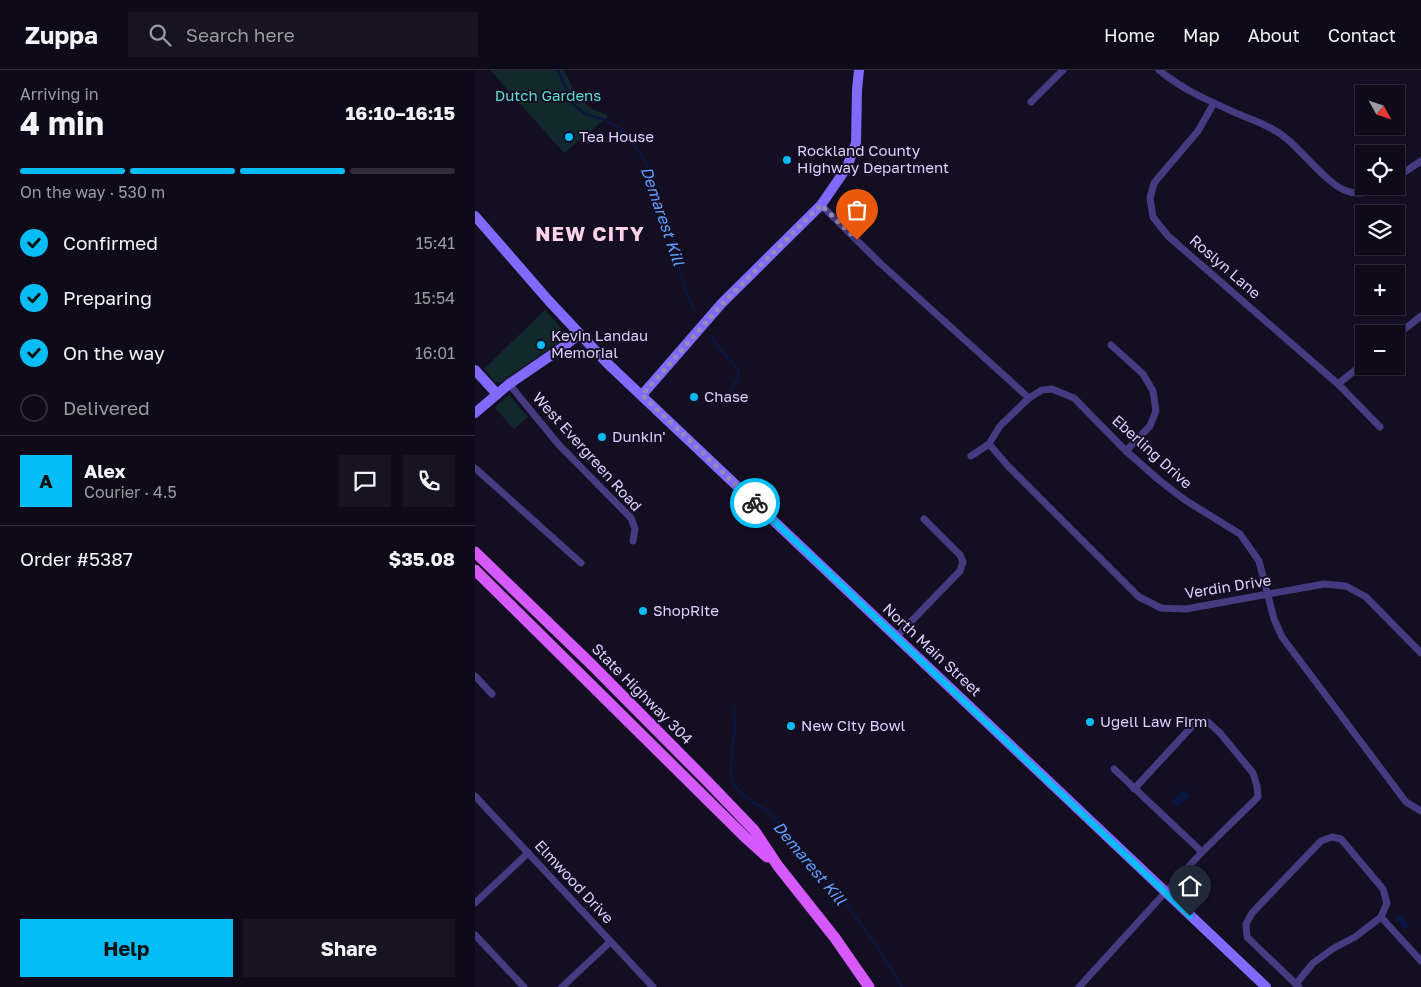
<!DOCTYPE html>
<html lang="en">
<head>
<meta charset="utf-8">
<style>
	:root { --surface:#0f0a1a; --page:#181323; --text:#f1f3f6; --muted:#9b9aa2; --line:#2f2b39; --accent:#04bdf7 }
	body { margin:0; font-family:"Golos Text",sans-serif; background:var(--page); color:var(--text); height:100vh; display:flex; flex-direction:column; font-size:19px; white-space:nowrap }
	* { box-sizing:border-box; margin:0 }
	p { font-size:16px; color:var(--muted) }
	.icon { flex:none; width:28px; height:28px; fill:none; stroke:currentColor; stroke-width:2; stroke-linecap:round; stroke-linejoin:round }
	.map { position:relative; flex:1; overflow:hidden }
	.details { display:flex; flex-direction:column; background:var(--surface); width:475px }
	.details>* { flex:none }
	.needle { width:32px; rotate:130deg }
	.tools { position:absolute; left:880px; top:15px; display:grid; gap:10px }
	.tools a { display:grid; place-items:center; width:50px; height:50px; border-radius:0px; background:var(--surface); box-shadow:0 1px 4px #0004,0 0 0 1px var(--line); font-size:25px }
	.pin { position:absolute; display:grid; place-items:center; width:42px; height:42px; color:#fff; margin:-51px -21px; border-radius:50% 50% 50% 0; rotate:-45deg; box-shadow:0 0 5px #0007 }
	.pin .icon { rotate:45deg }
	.courier { position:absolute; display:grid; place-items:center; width:50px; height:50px; margin:-25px; border:4px solid #04bdf7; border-radius:50%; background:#fff; color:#222; box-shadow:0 1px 6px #0007 }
	.head em { font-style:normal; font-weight:700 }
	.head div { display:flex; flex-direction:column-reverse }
	.head { display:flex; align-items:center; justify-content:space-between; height:85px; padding:0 20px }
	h1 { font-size:32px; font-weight:700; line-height:38px }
	.bar { display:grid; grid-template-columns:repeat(4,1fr); gap:8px 5px; align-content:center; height:60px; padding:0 20px }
	.bar i { height:6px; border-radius:4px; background:var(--line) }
	.bar .on { background:var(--accent) }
	.bar p { grid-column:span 4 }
	.line { display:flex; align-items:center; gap:12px; padding:0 20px; border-top:1px solid var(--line) }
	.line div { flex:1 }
	.round { display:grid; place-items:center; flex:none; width:52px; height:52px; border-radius:0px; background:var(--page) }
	ol { padding:0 20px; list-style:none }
	li { display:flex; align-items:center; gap:15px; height:55px }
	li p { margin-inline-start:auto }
	li .icon { padding:5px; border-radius:50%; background:var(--accent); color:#111; stroke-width:4 }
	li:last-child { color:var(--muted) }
	li i { width:28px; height:28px; border:2px solid var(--line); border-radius:50% }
	.primary-button { display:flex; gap:10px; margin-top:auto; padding:10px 20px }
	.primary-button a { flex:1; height:58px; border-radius:0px; background:var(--accent); color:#111; font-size:20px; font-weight:700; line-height:58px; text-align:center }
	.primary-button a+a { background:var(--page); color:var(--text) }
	header { display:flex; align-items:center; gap:30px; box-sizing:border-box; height:70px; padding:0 25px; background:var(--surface); border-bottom:1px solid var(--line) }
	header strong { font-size:24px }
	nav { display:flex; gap:28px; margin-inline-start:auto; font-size:18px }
	.search { width:350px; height:45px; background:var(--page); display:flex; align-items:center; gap:12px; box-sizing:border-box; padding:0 18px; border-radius:0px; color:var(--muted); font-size:19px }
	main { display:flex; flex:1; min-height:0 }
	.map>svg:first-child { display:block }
	.green { fill:#11292c }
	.water { fill:#0a163f }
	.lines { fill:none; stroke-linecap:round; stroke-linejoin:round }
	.stream { stroke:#0a163f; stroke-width:2.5 }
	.street { stroke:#463a81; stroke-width:7 }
	.secondary { stroke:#8169fd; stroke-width:10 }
	.primary { stroke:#d659fd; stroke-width:11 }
	.done { stroke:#968cb1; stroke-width:5; stroke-dasharray:0 9 }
	.route { stroke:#04bdf7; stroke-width:6 }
	.poi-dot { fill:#04bdf7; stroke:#140e22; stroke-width:2 }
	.labels { text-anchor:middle; stroke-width:4; stroke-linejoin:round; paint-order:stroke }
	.park-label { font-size:15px; fill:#5dddcf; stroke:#140e22 }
	.poi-label { font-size:15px; fill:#dcd0fe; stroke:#140e22; text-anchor:start }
	.street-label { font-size:15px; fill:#dcd0fe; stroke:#140e22 }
	.water-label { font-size:16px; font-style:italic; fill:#609efd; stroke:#140e22 }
	.district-label { font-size:20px; font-weight:bold; letter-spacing:1px; fill:#fed2e8; stroke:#140e22 }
</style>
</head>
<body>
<header>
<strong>Zuppa</strong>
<div class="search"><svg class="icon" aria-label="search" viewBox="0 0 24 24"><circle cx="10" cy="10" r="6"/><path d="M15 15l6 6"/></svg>Search here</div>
<nav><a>Home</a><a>Map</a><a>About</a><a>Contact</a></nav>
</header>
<main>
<section class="details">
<div class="head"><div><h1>4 min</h1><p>Arriving in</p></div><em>16:10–16:15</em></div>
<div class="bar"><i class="on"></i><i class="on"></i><i class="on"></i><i></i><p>On the way · 530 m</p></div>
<ol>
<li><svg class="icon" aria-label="check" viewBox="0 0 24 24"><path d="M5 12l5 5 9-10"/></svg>Confirmed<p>15:41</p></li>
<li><svg class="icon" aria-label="check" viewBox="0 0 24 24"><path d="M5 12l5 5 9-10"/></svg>Preparing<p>15:54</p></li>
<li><svg class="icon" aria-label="check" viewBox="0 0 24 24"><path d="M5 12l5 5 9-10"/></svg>On the way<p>16:01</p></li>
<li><i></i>Delivered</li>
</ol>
<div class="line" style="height:90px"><b class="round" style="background:var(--accent);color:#111">A</b><div><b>Alex</b><p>Courier · 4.5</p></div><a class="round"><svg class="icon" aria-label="chat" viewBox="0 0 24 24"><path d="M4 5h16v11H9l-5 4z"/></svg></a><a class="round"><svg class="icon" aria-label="phone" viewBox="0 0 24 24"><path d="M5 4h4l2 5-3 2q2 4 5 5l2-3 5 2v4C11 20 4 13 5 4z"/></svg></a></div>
<div class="line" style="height:65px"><div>Order #5387</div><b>$35.08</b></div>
<div class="primary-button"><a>Help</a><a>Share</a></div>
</section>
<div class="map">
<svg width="946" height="917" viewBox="0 0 946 917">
	<rect width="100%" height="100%" fill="#140e22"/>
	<g class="green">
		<path d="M15 0H89L100 22 115 38 134 46 89 83Z"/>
		<path d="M70 240C78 249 92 259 86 271L26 312H20L9 299Z"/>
		<path d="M34 325 53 347 39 359 20 338Z"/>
	</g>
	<g class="water">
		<path d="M709 719 716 726 715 728 713 727 703 737 697 731Z"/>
		<path d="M925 843 935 856 930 860 920 847Z"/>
	</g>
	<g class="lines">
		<g class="stream">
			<path d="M83 0 98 34 110 44 128 49 145 58 161 78 175 99 183 128 192 148 200 173 205 201 211 221 219 240"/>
			<path d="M235 265 249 284 263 299 264 307 256 320 253 333"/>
			<path d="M259 639 260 661 257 678 256 704 259 715 270 727 291 740 310 759 368 830 400 873 427 917"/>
		</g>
		<g class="street">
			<path d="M684 0C709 21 739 33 768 46 783 52 799 58 812 69 828 82 851 112 869 120 883 126 896 122 909 116"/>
			<path d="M556 32 588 0"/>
			<path d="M739 33 723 61 679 113 675 128 678 147 693 166 863 314 905 357"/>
			<path d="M921 108 946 91"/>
			<path d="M346 135 406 194 554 328 567 320 577 319 599 328 651 381 684 410 710 430 765 464 784 491 799 549 807 567 931 732 946 741"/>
			<path d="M921 266 946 246"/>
			<path d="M636 275 668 304 678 321 681 341 675 356 651 381"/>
			<path d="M34 314 84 375 156 448 160 459 158 471"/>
			<path d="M863 314 889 293"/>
			<path d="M514 374 533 396 664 527 686 538 711 539 849 514 871 516 891 527 946 583"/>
			<path d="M496 386 514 374 525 356 554 328"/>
			<path d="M0 398 106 493"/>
			<path d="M421 567 485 501 488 492 485 485 449 449"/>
			<path d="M0 606 17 624"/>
			<path d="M639 699 727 782"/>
			<path d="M0 726 178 917"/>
			<path d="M0 833 53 783"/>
			<path d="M0 865 49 917"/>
			<path d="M821 914 838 893 859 878 880 867 906 847"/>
			<path d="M87 917 135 872"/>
			<path d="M604 917 727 782 783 727 782 716 778 703 745 663 733 652 722 651 659 719"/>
			<path d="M824 917 772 867 771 854 777 843 846 771 857 767 866 769 908 819 912 833 906 847 946 891"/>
		</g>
		<g class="secondary">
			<path d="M0 146 74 231 132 293 791 917"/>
			<path d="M0 300 22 324"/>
			<path d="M167 325 247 233 346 135 366 106 372 97 381 73 382 20 384 0"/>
			<path d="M0 343 34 314 91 275 104 264"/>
		</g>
		<g class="primary">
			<path d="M0 482 115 593 232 711 279 760 303 796 360 868 394 917"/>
			<path d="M0 500 272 769 292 787"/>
		</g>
	</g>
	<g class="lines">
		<path class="done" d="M280 433 167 325 248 233 346 135 382 170"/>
		<path class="route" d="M280 433 715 846"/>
	</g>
	<g class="poi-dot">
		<circle cx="94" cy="67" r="5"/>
		<circle cx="312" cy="90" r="5"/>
		<circle cx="66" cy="275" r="5"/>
		<circle cx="219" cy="327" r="5"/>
		<circle cx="127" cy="367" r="5"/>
		<circle cx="168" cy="541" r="5"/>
		<circle cx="615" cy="652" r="5"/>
		<circle cx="316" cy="656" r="5"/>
	</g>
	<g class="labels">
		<g class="park-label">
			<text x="73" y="31">Dutch Gardens</text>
		</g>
		<g class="poi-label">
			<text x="104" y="72">Tea House</text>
			<text x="322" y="86">Rockland County<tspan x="322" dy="17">Highway Department</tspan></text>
			<text x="76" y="271">Kevin Landau<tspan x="76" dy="17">Memorial</tspan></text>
			<text x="229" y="332">Chase</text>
			<text x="137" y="372">Dunkin'</text>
			<text x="178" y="546">ShopRite</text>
			<text x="625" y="657">Ugell Law Firm</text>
			<text x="326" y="661">New City Bowl</text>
		</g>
		<g class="street-label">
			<text transform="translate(750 197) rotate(41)" y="5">Roslyn Lane</text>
			<text transform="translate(112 382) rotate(48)" y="5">West Evergreen Road</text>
			<text transform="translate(677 382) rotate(42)" y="5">Eberling Drive</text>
			<text transform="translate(753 517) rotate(-9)" y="5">Verdin Drive</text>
			<text transform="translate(457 580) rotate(43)" y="5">North Main Street</text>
			<text transform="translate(167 624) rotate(45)" y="5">State Highway 304</text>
			<text transform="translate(99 812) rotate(47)" y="5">Elmwood Drive</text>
		</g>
		<g class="water-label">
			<text transform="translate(188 146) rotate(71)" y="6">Demarest Kill</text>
			<text transform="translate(335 793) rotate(50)" y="6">Demarest Kill</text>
		</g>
		<g class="district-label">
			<text x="115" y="171">NEW CITY</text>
		</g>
	</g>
</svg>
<div class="tools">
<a><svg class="needle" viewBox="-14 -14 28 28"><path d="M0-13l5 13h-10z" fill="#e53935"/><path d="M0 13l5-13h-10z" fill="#9b9aa2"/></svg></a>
<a><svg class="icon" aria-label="locate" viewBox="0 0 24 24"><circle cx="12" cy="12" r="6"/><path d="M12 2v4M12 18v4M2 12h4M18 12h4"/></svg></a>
<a><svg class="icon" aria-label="layers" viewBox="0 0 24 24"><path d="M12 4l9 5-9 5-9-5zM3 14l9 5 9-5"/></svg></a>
<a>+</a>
<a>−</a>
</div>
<div class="pin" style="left:382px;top:170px;background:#ea580c"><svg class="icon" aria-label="bag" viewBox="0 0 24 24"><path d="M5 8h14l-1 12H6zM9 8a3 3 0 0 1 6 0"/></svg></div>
<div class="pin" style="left:715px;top:846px;background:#1f2937"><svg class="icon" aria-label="home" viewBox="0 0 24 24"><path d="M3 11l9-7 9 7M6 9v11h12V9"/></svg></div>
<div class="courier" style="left:280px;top:433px"><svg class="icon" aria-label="bike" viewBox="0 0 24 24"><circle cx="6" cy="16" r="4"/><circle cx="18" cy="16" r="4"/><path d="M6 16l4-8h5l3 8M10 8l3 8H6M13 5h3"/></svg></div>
</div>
</main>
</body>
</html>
